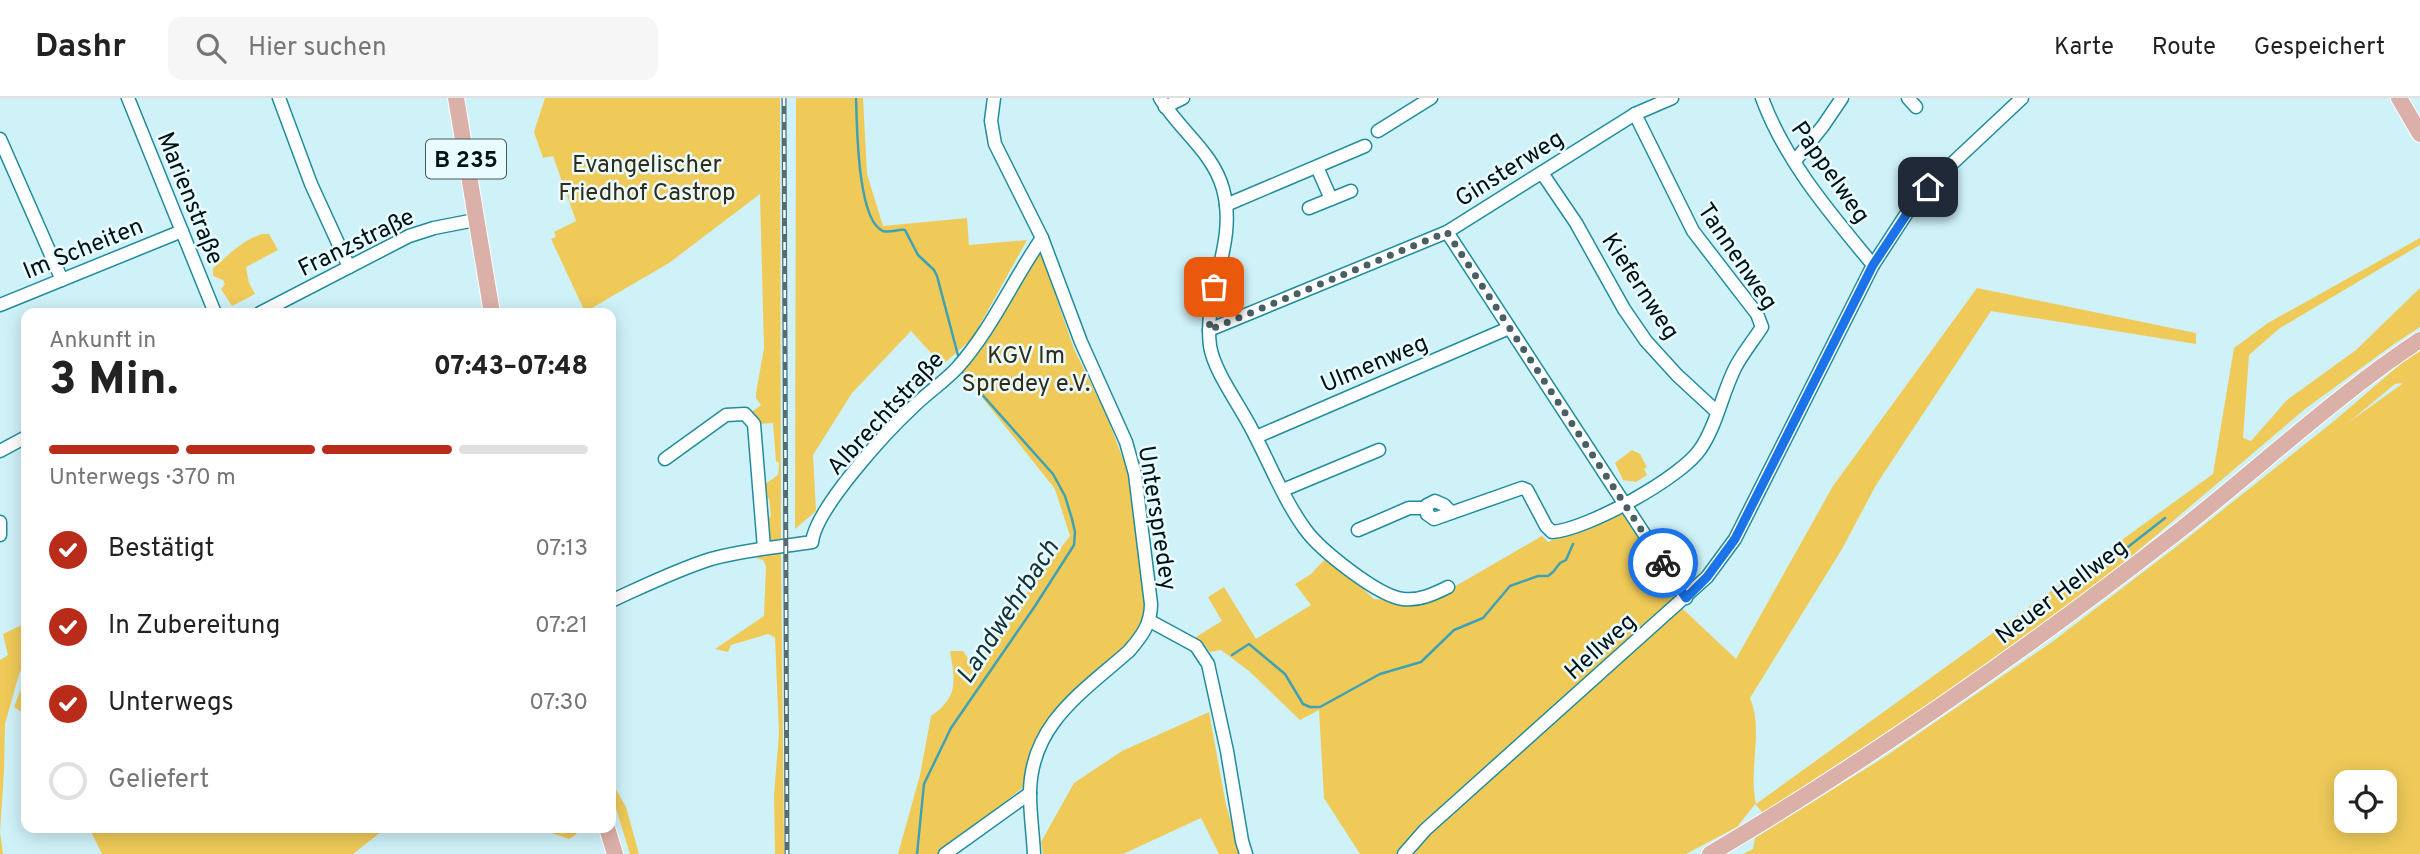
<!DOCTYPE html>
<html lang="de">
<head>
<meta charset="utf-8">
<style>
	:root { --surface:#fff; --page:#f6f6f6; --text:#222; --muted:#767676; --line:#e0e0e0; --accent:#b92c1a }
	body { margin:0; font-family:Overpass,sans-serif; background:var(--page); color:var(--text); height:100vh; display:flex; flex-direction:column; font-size:26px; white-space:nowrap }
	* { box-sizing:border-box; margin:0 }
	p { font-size:23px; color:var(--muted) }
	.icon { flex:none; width:38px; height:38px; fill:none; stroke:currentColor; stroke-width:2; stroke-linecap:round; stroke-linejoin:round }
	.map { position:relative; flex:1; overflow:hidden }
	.drawer { position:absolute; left:21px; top:210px; width:595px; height:525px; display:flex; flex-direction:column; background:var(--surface); border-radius:14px; box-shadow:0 4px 18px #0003 }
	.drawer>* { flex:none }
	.tools { position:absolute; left:2334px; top:672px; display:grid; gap:14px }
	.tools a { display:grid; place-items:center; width:63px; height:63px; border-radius:14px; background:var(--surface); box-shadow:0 4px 18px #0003; font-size:35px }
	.pin { position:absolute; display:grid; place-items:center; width:60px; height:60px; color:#fff; margin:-30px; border-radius:14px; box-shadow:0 4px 10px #0006 }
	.courier { position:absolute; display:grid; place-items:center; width:70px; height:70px; margin:-35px; border:5px solid #1a73e8; border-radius:50%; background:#fff; color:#222; box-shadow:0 2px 9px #0007 }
	.overview em { font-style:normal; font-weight:800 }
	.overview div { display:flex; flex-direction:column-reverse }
	.overview { display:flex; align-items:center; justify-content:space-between; height:119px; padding:0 28px }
	h1 { font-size:46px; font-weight:800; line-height:52px }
	.bar { display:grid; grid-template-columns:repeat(4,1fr); gap:10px 7px; align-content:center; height:84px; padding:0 28px }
	.bar i { height:9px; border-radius:5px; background:var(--line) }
	.bar .current { background:var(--accent) }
	.bar p { grid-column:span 4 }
	ol { padding:0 28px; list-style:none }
	li { display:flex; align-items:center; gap:21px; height:77px }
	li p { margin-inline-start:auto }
	li .icon { padding:7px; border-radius:50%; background:var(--accent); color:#fff; stroke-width:4 }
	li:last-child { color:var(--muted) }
	li i { width:38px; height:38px; border:4px solid var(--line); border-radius:50% }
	header { display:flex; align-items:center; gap:42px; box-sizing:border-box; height:98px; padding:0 35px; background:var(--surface); border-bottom:2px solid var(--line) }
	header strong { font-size:33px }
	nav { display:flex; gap:38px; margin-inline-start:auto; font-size:24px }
	.search { width:490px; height:63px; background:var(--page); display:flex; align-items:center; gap:18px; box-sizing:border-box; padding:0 24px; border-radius:14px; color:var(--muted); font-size:26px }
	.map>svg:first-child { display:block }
	.green { fill:#efca59; fill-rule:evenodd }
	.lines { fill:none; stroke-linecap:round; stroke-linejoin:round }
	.stream { stroke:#3ea2b4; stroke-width:2.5 }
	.minor-casing { stroke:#218c9d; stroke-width:15 }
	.major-casing { stroke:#fff; stroke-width:18 }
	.minor { stroke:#fff; stroke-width:12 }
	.major { stroke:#dbb0a9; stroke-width:16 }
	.rail-casing { stroke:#546d72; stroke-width:5 }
	.rail { stroke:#eafbff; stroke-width:2.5; stroke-dasharray:8; stroke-linecap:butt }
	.done { stroke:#486065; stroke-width:7; stroke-dasharray:0 12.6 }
	.route { stroke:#1a73e8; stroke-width:9 }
	.labels { text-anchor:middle; stroke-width:5; stroke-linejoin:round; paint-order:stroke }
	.shield { fill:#eafbff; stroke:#46585c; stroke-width:2 }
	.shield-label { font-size:23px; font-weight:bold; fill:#001216 }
	.park-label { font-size:24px; fill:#332c16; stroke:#eafbff }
	.street-label { font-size:24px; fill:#001216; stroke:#eafbff }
	.water-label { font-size:26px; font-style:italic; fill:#143137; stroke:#eafbff }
</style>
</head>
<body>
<header>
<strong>Dashr</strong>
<div class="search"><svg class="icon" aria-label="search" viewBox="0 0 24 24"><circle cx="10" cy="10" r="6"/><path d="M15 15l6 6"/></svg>Hier suchen</div>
<nav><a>Karte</a><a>Route</a><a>Gespeichert</a></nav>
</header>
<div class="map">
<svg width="2420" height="756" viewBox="0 0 2420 756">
	<rect width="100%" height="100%" fill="#cff2f9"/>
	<g class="green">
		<path d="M545 0H780L781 444 771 445 767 443 765 425 771 418 769 400 765 402 764 387 778 377 779 365 776 363 773 325 758 326 749 316 761 307 756 300V295L764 250 760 96 669 165 585 214 551 141 556 139 554 134 576 123 553 58 543 60 534 34Z"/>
		<path d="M796 0H863L867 76 883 128 967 120 969 147 1027 142 972 241 942 267 911 233 852 295 813 357 816 413 795 431Z"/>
		<path d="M262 136H269L278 152 246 169 249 185 255 196 232 208 221 191 225 186 223 182 213 178V170C231 156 239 144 262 136Z"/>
		<path d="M2420 140V147L2280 230 2249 257 2243 340 2251 343 2287 302 2356 252 2420 190V229L2394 246 2305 311 2107 479 1951 592 1763 715 1755 706 1737 729 1686 756H1360L1324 700 1319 612 1300 622 1249 573 1221 552 1210 554 1203 545 1194 540 1222 523 1208 499 1224 489 1256 541 1311 507 1295 486 1311 476 1328 458 1374 501 1422 504 1452 490 1542 438 1548 444 1621 413 1684 512 1736 561 1833 388 1977 190 2196 235V246L1991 213 1876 387 1842 451 1750 600C1764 634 1748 669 1756 706L2213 376 2234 250 2268 225Z"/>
		<path d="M1041 155 1074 251 1106 316 1129 377 1145 515 1136 533 1124 548 1061 607 1026 687 940 756H898L920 677 931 618C959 598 955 583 950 553H963L971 565 982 558 988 544 1005 532 1031 488 1070 438 1055 391 961 273 1019 183Z"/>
		<path d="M2420 253V756H1743L1753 751 1755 740 1883 660 2052 544 2185 442 2334 323 2404 263ZM2402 285V286L2349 324 2395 286ZM2347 684H2385V723H2347Z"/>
		<path d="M1632 352 1640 356 1647 369 1644 371 1647 377 1636 384 1623 382 1615 365Z"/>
		<path d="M781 451 784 756H775L774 697 779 636 775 539 768 536 731 547 728 554 715 551 764 518 766 468 763 462 756 460Z"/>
		<path d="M26 525V563L19 576 5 626 4 674 0 734 3 756H0V562L8 557 3 536Z"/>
		<path d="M26 578V617L14 609Z"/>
		<path d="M1209 614 1226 707 1241 756H1219L1201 720 1123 756H1043L1041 744 1074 685 1122 653Z"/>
		<path d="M611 683 626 709 639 756H630L611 694Z"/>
		<path d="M89 730H386L353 756H102Z"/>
		<path d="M537 730H536H582L574 738 569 741Z"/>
	</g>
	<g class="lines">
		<g class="stream">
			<path d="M856 0C857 25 857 123 883 133 890 135 898 131 905 132L918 157 934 172 937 178 959 261"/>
			<path d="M2119 456 2165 420"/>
			<path d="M1232 557 1249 546 1285 576 1303 606 1310 609H1320L1380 576 1421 564 1454 532 1483 520 1510 488 1538 478H1548L1553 474 1560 465 1566 462 1573 446"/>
			<path d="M917 756 924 686 951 630 1035 508 1074 447 1075 434 1072 421 1065 398 1053 376 962 274"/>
		</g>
		<g class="minor-casing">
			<g id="minor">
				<path d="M128 0 215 215"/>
				<path d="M279 0 311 86 349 169"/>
				<path d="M994 0 991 23 995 46 1042 140 1081 244 1126 344 1135 376 1151 506C1151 526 1142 538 1129 553 1083 594 1030 626 1030 696 1030 716 1033 736 1034 756"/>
				<path d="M1160 0C1179 32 1213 54 1223 91 1238 146 1203 193 1210 248 1214 273 1238 305 1250 328 1268 361 1283 401 1305 431 1320 452 1378 498 1403 501 1419 503 1434 496 1448 489"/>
				<path d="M1762 0C1785 63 1831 116 1873 167"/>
				<path d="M1908 0 1916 9"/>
				<path d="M1165 9 1183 0"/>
				<path d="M1378 33 1431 0"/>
				<path d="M0 41 62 182"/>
				<path d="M1795 63 1823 28 1842 0"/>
				<path d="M1317 69 1331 101"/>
				<path d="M1542 75 1576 125 1624 211 1646 243 1677 277 1717 314"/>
				<path d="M1226 107 1365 48"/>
				<path d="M1309 110 1351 93"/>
				<path d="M1447 134 1686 500"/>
				<path d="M0 207 182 133"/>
				<path d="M260 215 409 138 434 130 475 122"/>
				<path d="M1209 232 1447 134 1635 16 1672 0"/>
				<path d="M1256 339 1509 230"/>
				<path d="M0 353 26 339"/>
				<path d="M665 361 726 317 745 316 754 326 764 450"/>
				<path d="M1283 392 1379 352"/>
				<path d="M1451 414 1444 407 1435 403 1427 407V416L1434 421 1522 390 1527 392 1546 428 1552 434C1586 432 1683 379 1701 350 1717 326 1722 296 1735 270 1742 256 1753 243 1762 229L1757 216 1693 133 1635 16"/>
				<path d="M0 424V437"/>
				<path d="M1358 432 1409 410H1427"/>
				<path d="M611 503C644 488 676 472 711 461 744 452 778 449 812 444 816 410 887 333 913 309 927 295 944 284 957 270 992 231 1012 183 1042 140"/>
				<path d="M1150 523 1196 548 1208 566 1227 653 1242 743 1246 756"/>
				<path d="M945 756 1030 695"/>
				<path d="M1404 756 1425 732 1707 479 1735 441 1873 167 1916 101 1941 76 2022 0"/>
			</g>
		</g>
		<g class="major-casing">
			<g id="major">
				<path d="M456 0 492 215"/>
				<path d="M2399 0 2420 36"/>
				<path d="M607 730 615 756"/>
				<path d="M1710 756C1874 659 2030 549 2180 432 2260 369 2334 299 2420 242"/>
			</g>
		</g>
		<use href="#minor" class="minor"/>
		<use href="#major" class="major"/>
		<g class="rail-casing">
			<path id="rail" d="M784 0 787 756"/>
		</g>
		<use href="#rail" class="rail"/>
	</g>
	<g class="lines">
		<path class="done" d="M1214 189 1209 232 1447 134 1663 465"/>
		<path class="route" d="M1663 465 1686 500 1707 479 1735 441 1873 167 1916 102 1928 89"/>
	</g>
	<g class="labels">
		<rect class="shield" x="426" y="41.5" width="80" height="39" rx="5"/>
		<g class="shield-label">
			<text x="466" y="69">B 235</text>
		</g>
		<g class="park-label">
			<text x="647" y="74">Evangelischer<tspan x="647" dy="28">Friedhof Castrop</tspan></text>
			<text x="1026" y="265">KGV Im<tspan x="1026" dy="28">Spredey e.V.</tspan></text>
		</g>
		<g class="street-label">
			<text transform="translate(1509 70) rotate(-32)" y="8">Ginsterweg</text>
			<text transform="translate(1831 74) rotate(55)" y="8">Pappelweg</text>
			<text transform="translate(191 100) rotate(68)" y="8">Marienstraße</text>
			<text transform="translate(356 144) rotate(-26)" y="8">Franzstraße</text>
			<text transform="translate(83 150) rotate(-22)" y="8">Im Scheiten</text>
			<text transform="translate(1738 158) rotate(56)" y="8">Tannenweg</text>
			<text transform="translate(1641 188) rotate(57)" y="8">Kiefernweg</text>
			<text transform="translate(1374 265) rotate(-23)" y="8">Ulmenweg</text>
			<text transform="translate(885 315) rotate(-47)" y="8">Albrechtstraße</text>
			<text transform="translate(1158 420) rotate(81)" y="8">Unterspredey</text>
			<text transform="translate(2061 493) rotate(-37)" y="8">Neuer Hellweg</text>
			<text transform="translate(1600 548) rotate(-42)" y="8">Hellweg</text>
		</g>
		<g class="water-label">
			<text transform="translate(1007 513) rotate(-57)" y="9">Landwehrbach</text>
		</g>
	</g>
</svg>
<div class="tools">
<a><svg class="icon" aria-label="locate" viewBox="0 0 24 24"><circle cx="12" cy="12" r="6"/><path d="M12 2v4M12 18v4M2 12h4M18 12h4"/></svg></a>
</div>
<div class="pin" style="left:1214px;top:189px;background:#ea580c"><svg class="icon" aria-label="bag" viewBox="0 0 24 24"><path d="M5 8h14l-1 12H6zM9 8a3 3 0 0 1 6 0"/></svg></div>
<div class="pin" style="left:1928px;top:89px;background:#1f2937"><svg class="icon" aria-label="home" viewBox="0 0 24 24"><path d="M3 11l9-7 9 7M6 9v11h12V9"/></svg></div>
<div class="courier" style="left:1663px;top:465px"><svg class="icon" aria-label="bike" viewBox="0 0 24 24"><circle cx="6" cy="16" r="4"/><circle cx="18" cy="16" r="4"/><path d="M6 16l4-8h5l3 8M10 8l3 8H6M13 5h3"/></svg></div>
<section class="drawer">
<div class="overview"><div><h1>3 Min.</h1><p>Ankunft in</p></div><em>07:43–07:48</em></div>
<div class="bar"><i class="current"></i><i class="current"></i><i class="current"></i><i></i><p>Unterwegs · 370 m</p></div>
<ol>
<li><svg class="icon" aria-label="check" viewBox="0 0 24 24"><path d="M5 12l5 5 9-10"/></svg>Bestätigt<p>07:13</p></li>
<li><svg class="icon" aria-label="check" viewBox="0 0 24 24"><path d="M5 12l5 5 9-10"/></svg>In Zubereitung<p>07:21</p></li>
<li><svg class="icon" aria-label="check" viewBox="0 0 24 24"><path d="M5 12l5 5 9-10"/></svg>Unterwegs<p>07:30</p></li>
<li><i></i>Geliefert</li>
</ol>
</section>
</div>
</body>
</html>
